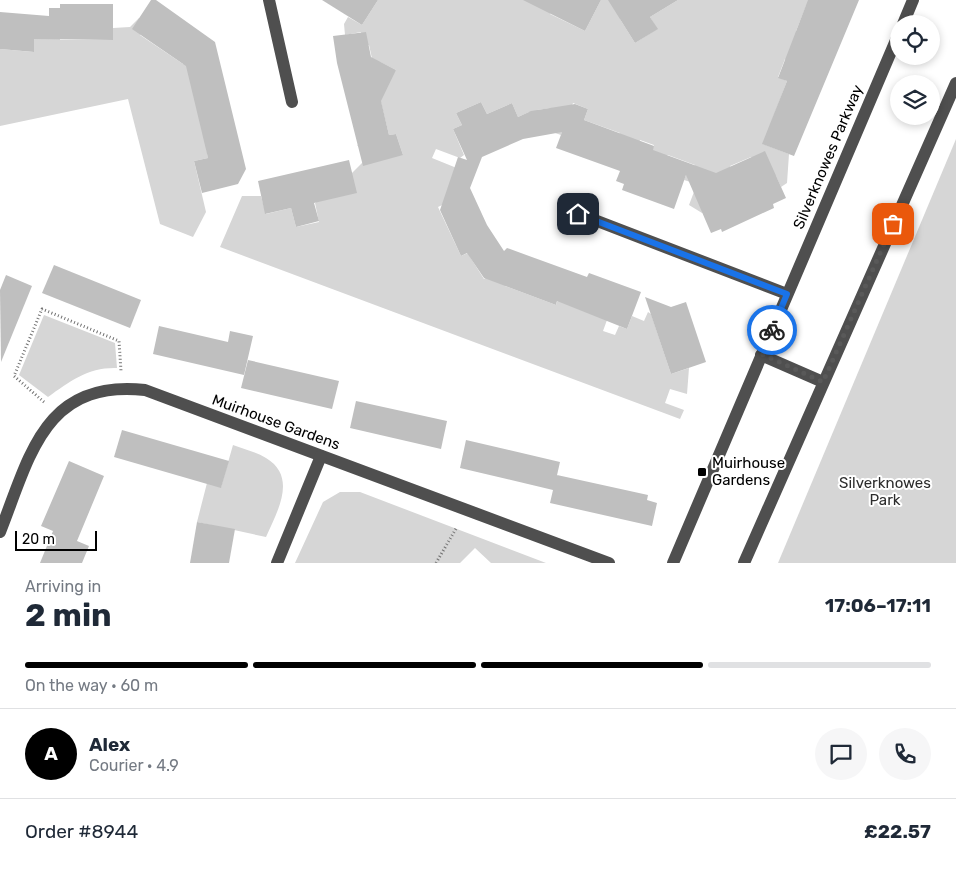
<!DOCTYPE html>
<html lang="en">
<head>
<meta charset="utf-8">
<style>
	:root { --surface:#fff; --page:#f6f6f7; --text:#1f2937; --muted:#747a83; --line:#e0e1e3; --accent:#000 }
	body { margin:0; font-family:Rubik,sans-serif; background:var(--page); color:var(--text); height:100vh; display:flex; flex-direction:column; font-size:19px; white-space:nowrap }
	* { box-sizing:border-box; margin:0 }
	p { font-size:16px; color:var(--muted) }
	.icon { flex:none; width:28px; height:28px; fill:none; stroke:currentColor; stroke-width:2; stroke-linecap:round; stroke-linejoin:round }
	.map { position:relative; height:563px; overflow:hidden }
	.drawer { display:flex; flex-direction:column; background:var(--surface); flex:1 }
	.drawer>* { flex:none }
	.fabs { position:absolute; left:890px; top:15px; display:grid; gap:10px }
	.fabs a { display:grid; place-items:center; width:50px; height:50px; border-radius:50%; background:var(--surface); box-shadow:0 2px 8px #0003; font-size:25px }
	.scale { position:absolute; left:15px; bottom:12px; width:82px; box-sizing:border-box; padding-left:5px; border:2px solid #000; border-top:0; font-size:14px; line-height:18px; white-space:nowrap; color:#000; -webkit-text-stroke:4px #fff; paint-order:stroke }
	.pin { position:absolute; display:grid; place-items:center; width:42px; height:42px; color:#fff; margin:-21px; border-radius:10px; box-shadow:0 2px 8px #0006 }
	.courier { position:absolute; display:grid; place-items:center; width:50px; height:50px; margin:-25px; border:4px solid #1a73e8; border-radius:50%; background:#fff; color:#222; box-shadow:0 1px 6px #0007 }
	.headline em { font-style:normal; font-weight:700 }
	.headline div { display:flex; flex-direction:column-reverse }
	.headline { display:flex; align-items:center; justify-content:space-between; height:85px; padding:0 25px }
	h1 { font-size:32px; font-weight:700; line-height:38px }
	.bar { display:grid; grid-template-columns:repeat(4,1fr); gap:8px 5px; align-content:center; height:60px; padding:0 25px }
	.bar i { height:6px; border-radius:4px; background:var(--line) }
	.bar .on { background:var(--accent) }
	.bar p { grid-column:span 4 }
	.line { display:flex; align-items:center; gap:12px; padding:0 25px; border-top:1px solid var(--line) }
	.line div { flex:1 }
	.round { display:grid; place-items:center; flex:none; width:52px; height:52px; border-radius:26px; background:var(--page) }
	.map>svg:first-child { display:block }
	.green { fill:#d6d6d6 }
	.building { fill:#bfbfbf }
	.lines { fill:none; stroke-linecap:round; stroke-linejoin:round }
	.path { stroke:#717171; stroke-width:3; stroke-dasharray:1 2.5; stroke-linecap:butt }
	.minor { stroke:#4f4f4f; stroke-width:12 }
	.done { stroke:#595959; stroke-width:5; stroke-dasharray:0 9 }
	.route { stroke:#1a73e8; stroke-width:6 }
	.poi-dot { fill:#000; stroke:#fff; stroke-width:2 }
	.labels { text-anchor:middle; stroke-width:4; stroke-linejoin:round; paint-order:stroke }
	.street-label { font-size:15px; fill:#000; stroke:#fff }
	.poi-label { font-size:15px; fill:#000; stroke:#fff; text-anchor:start }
	.park-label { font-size:15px; fill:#2d2d2d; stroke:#fff }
</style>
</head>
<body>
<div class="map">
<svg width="956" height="563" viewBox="0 0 956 563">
	<rect width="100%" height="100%" fill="#fff"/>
	<g class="green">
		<path d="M378 0H557L550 14 585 31 601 0H627L620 19 635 43 657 29 650 17 678 0H830L806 6 796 31 806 35 795 63 785 59 778 77 787 81 763 144 789 154 787 183 781 187 776 176 751 157 730 166 738 184 702 213 689 205 697 184 684 180 686 175 691 176 695 165 668 155 649 159 654 145 640 140 632 163 616 146 620 133 584 120 588 109 573 103 561 135 555 133 551 108 537 110 539 124 529 112 518 117 512 103 487 114 481 102 456 113 462 125 453 129 464 155 460 158 436 149 432 158 469 173 463 195 438 207 461 256 486 245 470 257 484 279 511 262 505 286 556 305 563 285 607 320 603 331 615 335 619 326 627 329 632 316 644 321 648 312 651 314 671 374 689 368 687 394 670 389 665 403 684 410 680 419 220 247 242 196H261L266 214 291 208 296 227 319 222 315 203 352 173 369 156 357 145 381 139 403 155 396 134 389 135 377 86 396 70 380 62 373 63 369 45 363 46 361 32 345 35 344 24 348 17 362 25Z"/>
		<path d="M139 18 148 23 140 35 183 64 190 54 208 158 194 161 206 212 193 237 160 224 128 99 0 126V49L33 52 34 39H44L45 20 60 28V40H113V28L130 27Z"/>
		<path d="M956 139V563H778Z"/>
		<path d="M44 315 115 343 117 368C89 367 70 381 48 397L19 375Z"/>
		<path d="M233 445C244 449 256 452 266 458 298 477 277 512 266 537L197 522 207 483 221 487Z"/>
		<path d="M340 492H360L546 563H491L475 548 460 563H295L323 502Z"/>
	</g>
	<g class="building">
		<path d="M151 0H156L215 42 246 169 238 184 202 193 194 161 208 158 186 66 132 29Z"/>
		<path d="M322 0H378L362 25Z"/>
		<path d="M523 0H601L585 31Z"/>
		<path d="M608 0H678L650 17 658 29 635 43Z"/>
		<path d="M808 0H859L794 156 762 144 787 81 778 78Z"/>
		<path d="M60 4H113V40L34 39V52L0 49V12L49 16V8H60Z"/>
		<path d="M366 32 371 57 396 70 381 101 389 135 396 134 403 155 363 166 337 63 333 36Z"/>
		<path d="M481 102 487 114 512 103 518 117 531 111 575 104 588 109 584 120 654 146 653 150 716 173 765 151 786 198 773 204 774 208 722 232 721 229 711 233 686 175 674 209 622 190 624 184 616 181 620 171 556 148 562 132 523 139 482 157 470 188 487 225 504 251 507 248 587 277 589 273 641 292 627 329 557 301 556 305 484 278 467 253 461 256 440 210 458 157 467 160 453 129 462 125 456 113Z"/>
		<path d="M349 160 357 193 314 203 319 221 296 227 291 208 265 214 258 181Z"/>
		<path d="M54 265 141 300 130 328 42 293Z"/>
		<path d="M6 275 32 286 1 362 0 290Z"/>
		<path d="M645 297 671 307 686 302 706 362 671 374Z"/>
		<path d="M159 326 228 342 230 331 253 336 244 375 153 354Z"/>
		<path d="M248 360 339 381 332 409 241 388Z"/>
		<path d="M356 401 447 421 441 449 350 428Z"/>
		<path d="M122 430 229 461 221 488 114 457Z"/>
		<path d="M466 440 560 462 555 484 557 475 648 495 647 500 657 503 652 526 550 503 553 490 460 468Z"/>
		<path d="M69 461 104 476 77 541 89 546 82 563H40L53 531 41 526Z"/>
		<path d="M197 522 235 529 229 563H190Z"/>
	</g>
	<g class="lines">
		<g class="path">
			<path d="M44 402 14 376 42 309 119 341 121 371"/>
			<path d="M436 563 457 527"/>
		</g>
		<g class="minor">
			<path d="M269 0 292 102"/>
			<path d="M903 24 913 0"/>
			<path d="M579 214 787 294"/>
			<path d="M761 355 823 382"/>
			<path d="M0 532C30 456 44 379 145 390L609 563"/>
			<path d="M277 563 321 456"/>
			<path d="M673 563 899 33"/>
			<path d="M744 563 956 83"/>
		</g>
	</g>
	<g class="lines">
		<path class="done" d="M772 330 762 354 823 382 893 224"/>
		<path class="route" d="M578 214 787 294 772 330"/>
	</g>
	<rect class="poi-dot" x="697" y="467" width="10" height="10" rx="2.5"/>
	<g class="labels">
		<g class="street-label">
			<text transform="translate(828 157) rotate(-67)" y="5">Silverknowes Parkway</text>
			<text transform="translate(276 422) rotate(20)" y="5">Muirhouse Gardens</text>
		</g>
		<g class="poi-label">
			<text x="712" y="468">Muirhouse<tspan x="712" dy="17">Gardens</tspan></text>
		</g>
		<g class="park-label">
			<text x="885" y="488">Silverknowes<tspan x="885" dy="17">Park</tspan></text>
		</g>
	</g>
</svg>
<div class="fabs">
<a><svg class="icon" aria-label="locate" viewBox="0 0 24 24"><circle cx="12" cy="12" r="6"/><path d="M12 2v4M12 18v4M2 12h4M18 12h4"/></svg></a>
<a><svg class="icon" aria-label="layers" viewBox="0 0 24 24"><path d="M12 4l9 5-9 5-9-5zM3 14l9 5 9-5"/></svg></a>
</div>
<div class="scale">20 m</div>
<div class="pin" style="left:893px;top:224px;background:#ea580c"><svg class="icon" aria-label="bag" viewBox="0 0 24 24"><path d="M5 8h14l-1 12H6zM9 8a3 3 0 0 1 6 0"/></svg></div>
<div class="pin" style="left:578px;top:214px;background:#1f2937"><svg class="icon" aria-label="home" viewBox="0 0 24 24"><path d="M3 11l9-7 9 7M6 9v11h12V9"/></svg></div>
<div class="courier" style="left:772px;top:330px"><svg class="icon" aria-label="bike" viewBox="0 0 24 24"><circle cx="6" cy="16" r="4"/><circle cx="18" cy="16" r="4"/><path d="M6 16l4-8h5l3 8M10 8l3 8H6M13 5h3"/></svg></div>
</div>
<section class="drawer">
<div class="headline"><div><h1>2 min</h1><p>Arriving in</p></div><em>17:06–17:11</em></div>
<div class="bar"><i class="on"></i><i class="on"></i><i class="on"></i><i></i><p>On the way · 60 m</p></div>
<div class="line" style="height:90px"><b class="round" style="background:var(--accent);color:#fff">A</b><div><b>Alex</b><p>Courier · 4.9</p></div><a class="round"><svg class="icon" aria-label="chat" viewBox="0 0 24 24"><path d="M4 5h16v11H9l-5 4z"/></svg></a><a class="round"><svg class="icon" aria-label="phone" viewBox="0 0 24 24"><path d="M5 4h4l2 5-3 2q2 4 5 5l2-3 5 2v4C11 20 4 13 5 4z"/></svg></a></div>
<div class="line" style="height:65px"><div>Order #8944</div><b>£22.57</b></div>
</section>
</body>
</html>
